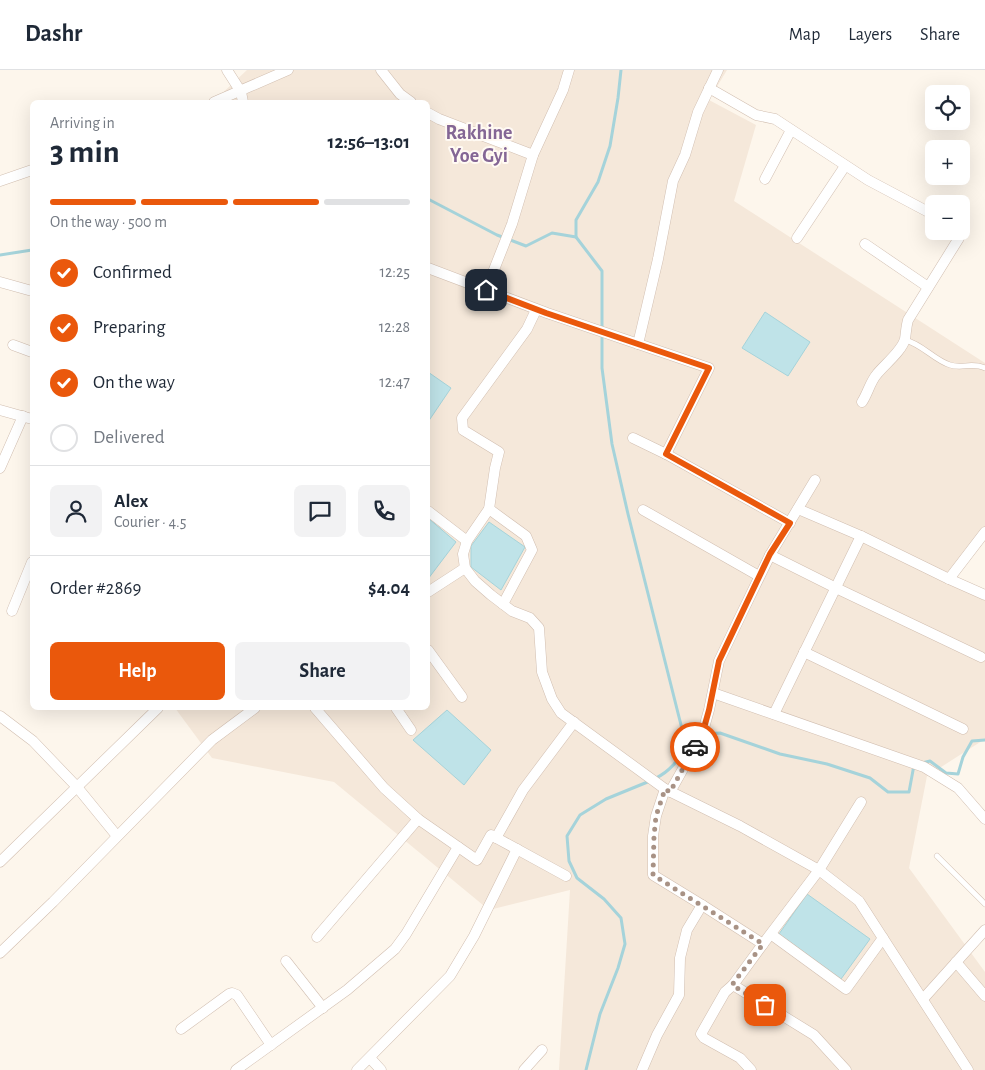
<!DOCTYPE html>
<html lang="en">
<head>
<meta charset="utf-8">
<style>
	:root { --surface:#fff; --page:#f2f2f3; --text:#1f2937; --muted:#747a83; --line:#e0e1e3; --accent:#ea580c }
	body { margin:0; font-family:"Alegreya Sans",sans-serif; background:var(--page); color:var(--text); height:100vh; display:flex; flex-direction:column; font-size:19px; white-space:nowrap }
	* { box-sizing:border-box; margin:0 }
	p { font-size:16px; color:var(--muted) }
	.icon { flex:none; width:28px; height:28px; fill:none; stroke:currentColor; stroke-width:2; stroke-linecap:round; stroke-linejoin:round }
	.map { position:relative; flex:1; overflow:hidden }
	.panel { position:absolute; left:30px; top:30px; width:400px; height:610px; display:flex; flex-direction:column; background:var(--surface); border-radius:8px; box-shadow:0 5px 20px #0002 }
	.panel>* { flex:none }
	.tools { position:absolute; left:925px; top:15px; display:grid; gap:10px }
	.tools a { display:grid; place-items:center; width:45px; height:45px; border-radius:8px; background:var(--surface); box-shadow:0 5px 20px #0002; font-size:25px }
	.pin { position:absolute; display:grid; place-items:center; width:42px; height:42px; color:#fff; margin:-21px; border-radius:10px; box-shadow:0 2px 8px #0006 }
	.courier { position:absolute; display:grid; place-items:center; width:50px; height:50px; margin:-25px; border:4px solid #ea580c; border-radius:50%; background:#fff; color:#222; box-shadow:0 1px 6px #0007 }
	.overview em { font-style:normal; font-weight:700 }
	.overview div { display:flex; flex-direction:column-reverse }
	.overview { display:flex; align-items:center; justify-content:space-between; height:85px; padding:0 20px }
	h1 { font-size:32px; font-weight:700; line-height:38px }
	.bar { display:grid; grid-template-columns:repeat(4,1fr); gap:8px 5px; align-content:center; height:60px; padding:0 20px }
	.bar i { height:6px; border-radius:4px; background:var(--line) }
	.bar .current { background:var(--accent) }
	.bar p { grid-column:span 4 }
	.line { display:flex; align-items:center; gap:12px; padding:0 20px; border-top:1px solid var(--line) }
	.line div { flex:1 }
	.round { display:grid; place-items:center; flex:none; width:52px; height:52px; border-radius:8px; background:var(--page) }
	ol { padding:0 20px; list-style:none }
	li { display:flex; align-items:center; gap:15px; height:55px }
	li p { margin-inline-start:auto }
	li .icon { padding:5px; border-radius:50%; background:var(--accent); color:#fff; stroke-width:4 }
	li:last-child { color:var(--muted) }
	li i { width:28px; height:28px; border:2px solid var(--line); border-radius:50% }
	.button { display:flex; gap:10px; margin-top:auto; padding:10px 20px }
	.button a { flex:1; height:58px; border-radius:8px; background:var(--accent); color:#fff; font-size:20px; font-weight:700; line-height:58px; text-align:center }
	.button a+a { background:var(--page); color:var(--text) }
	header { display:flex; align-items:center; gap:30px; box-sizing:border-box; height:70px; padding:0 25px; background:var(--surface); border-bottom:1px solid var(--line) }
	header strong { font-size:24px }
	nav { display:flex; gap:28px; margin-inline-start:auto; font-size:18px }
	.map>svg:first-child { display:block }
	.residential { fill:#f5e8da }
	.water { fill:#bfe3e8; stroke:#a5d3da }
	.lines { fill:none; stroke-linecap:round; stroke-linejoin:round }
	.stream { stroke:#a5d3da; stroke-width:3 }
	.lane-casing { stroke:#d1beb0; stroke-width:6 }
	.street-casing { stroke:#d1beb0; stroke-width:11 }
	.lane { stroke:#fff; stroke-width:5 }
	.street { stroke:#fff; stroke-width:10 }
	.done { stroke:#a89285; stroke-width:5; stroke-dasharray:0 9 }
	.route { stroke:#ea580c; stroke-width:6 }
	.labels { text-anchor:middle; stroke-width:4; stroke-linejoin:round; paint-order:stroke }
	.quarter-label { font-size:20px; font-weight:bold; fill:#846695; stroke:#fffaf3 }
</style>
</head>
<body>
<header>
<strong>Dashr</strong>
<nav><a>Map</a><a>Layers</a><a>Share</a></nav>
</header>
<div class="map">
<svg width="985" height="1000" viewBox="0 0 985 1000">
	<rect width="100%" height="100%" fill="#fdf6ec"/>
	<path class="residential" d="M247 0H727L709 30 756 55 734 131 985 293V457L951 509 985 527V669L927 706 909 798 985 902V1000H559L570 820 489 840 334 712 212 688 175 638H428V32H206L216 29Z"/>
	<g class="water">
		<path d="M765 242 810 272 788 306 742 278Z"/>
		<path d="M428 302 451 318 428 352Z"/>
		<path d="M428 448 456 472 428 509Z"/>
		<path d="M489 452 525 477 501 520 471 497V476Z"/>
		<path d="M447 640 491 680 464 715 413 670Z"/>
		<path d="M807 824 870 869 841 909 779 864Z"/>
	</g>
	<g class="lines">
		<g class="stream">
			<path d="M621 0 618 28 610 76 598 112 576 150V167L602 201V298L612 374 628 444 679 647C681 655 685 668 684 675 681 690 668 702 656 708"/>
			<path d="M428 129 497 165 526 176 552 163 576 167"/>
			<path d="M0 185 32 180"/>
			<path d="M683 665 720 663 780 684 827 694 870 708 888 722H909L914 695"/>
			<path d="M922 693 930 691 946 703 958 704 963 687 972 671 985 670"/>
			<path d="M586 1000 600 944 618 898 625 874 621 848 604 829 577 808 569 791 567 766 580 745 606 729 650 711"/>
		</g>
		<g class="lane-casing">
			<g id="lane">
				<path d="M905 270C922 274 934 290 950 295 962 299 972 292 985 298"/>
				<path d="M937 786 985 834"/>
			</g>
		</g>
		<g class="street-casing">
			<g id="street">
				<path d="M227 0 241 22 243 32"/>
				<path d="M381 0 400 24 411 32"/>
				<path d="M709 18 756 45 775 49 868 110 934 145"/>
				<path d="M214 32 288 0"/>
				<path d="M428 43 439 49 533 85"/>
				<path d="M765 109 791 60"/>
				<path d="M0 111 32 100"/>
				<path d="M797 168 845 96"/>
				<path d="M865 174 928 217"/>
				<path d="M428 198 547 243 709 298 666 384"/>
				<path d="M0 212 32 221"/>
				<path d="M486 220 512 154 533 85 563 20 569 0"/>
				<path d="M536 240 527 259 462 348 463 360 499 382 495 398 489 439 467 471 463 484 465 498 475 511 491 525 512 541 530 548 539 558 542 602 552 629 561 643 665 719 740 756 819 800 859 831 968 1000"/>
				<path d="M638 274 658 189 673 111 685 85 698 42 718 0"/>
				<path d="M13 275 32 282"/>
				<path d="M862 332C868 323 870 312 877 304 884 295 902 281 905 269 906 263 906 257 908 250L959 168 956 161"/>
				<path d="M0 340 32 349"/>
				<path d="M633 368 666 384 790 453"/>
				<path d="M0 398 23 346"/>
				<path d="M489 439 526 466 532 480 503 534"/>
				<path d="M798 439 861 466 949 509 985 525"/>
				<path d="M643 440 759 506"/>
				<path d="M428 441 467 471"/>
				<path d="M770 485 836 518 981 587"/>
				<path d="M949 509 985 462"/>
				<path d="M428 522 465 498"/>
				<path d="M12 541 32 492"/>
				<path d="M428 580 462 627"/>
				<path d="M804 582 963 659"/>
				<path d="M713 623 924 697 958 718 985 749"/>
				<path d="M315 638 384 718 418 749 477 790 491 765 566 806"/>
				<path d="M396 638 411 660"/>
				<path d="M774 644 861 466"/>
				<path d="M0 646 33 671 77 717 117 766"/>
				<path d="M670 722 702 665 709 640 719 591 739 549 770 485 815 410"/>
				<path d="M496 768 523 720 574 652"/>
				<path d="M0 792 158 638"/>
				<path d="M702 835 763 874 819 800 861 732"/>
				<path d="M772 865 846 919 883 868"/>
				<path d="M317 867 418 749"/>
				<path d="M0 883 53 832 212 670 255 638"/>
				<path d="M286 891 323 938"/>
				<path d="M956 892 985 926"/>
				<path d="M733 915 814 965 846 1000"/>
				<path d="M923 929 985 860"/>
				<path d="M181 959 229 924 232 923 237 925 271 975"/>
				<path d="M370 988 381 1000"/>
				<path d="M236 1000 347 920 395 879 406 864 458 777"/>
				<path d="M357 1000 450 906 474 866 517 779"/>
				<path d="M524 1000 542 980"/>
				<path d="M642 1000 657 965 679 925 680 888 687 860 702 835 653 805V766L656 746 665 719"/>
				<path d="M751 1000 740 988 704 968 701 964 725 922 733 915 763 874"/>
			</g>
		</g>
		<use href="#lane" class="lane"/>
		<use href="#street" class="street"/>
	</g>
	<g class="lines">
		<path class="done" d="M695 677 670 722 665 719 656 746 654 766 653 805 763 874 732 915 765 935"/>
		<path class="route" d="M486 220 546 243 709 298 666 384 790 453 770 484 719 591 709 640 702 665 695 677"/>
	</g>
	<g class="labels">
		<g class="quarter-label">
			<text x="479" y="69">Rakhine<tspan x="479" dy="23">Yoe Gyi</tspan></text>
		</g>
	</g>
</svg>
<div class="tools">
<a><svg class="icon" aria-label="locate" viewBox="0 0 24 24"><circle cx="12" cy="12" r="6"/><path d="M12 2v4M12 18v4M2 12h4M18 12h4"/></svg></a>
<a>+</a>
<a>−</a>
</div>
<div class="pin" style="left:765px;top:935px;background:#ea580c"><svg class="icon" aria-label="bag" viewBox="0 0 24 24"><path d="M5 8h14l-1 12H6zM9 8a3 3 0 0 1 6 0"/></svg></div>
<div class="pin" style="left:486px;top:220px;background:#1f2937"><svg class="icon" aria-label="home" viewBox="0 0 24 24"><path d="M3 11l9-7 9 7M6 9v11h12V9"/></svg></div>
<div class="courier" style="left:695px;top:677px"><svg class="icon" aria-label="car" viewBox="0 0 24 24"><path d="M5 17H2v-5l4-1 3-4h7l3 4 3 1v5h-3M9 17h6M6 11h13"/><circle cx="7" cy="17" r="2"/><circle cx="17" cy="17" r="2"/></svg></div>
<section class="panel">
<div class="overview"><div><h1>3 min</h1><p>Arriving in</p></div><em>12:56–13:01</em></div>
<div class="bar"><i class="current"></i><i class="current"></i><i class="current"></i><i></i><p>On the way · 500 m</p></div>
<ol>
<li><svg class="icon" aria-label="check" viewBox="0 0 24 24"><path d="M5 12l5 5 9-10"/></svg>Confirmed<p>12:25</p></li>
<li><svg class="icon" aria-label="check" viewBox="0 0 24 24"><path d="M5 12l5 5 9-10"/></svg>Preparing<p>12:28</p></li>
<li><svg class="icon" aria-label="check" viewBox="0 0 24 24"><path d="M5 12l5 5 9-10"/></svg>On the way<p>12:47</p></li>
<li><i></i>Delivered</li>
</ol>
<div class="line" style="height:90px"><a class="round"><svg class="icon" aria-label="person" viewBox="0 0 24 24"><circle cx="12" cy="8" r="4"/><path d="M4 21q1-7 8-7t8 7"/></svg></a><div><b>Alex</b><p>Courier · 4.5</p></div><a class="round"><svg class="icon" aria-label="chat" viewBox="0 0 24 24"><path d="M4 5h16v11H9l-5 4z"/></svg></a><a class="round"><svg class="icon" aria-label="phone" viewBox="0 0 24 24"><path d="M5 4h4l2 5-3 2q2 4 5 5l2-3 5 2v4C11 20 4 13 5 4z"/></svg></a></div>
<div class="line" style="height:65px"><div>Order #2869</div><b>$4.04</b></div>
<div class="button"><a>Help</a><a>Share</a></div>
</section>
</div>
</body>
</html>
